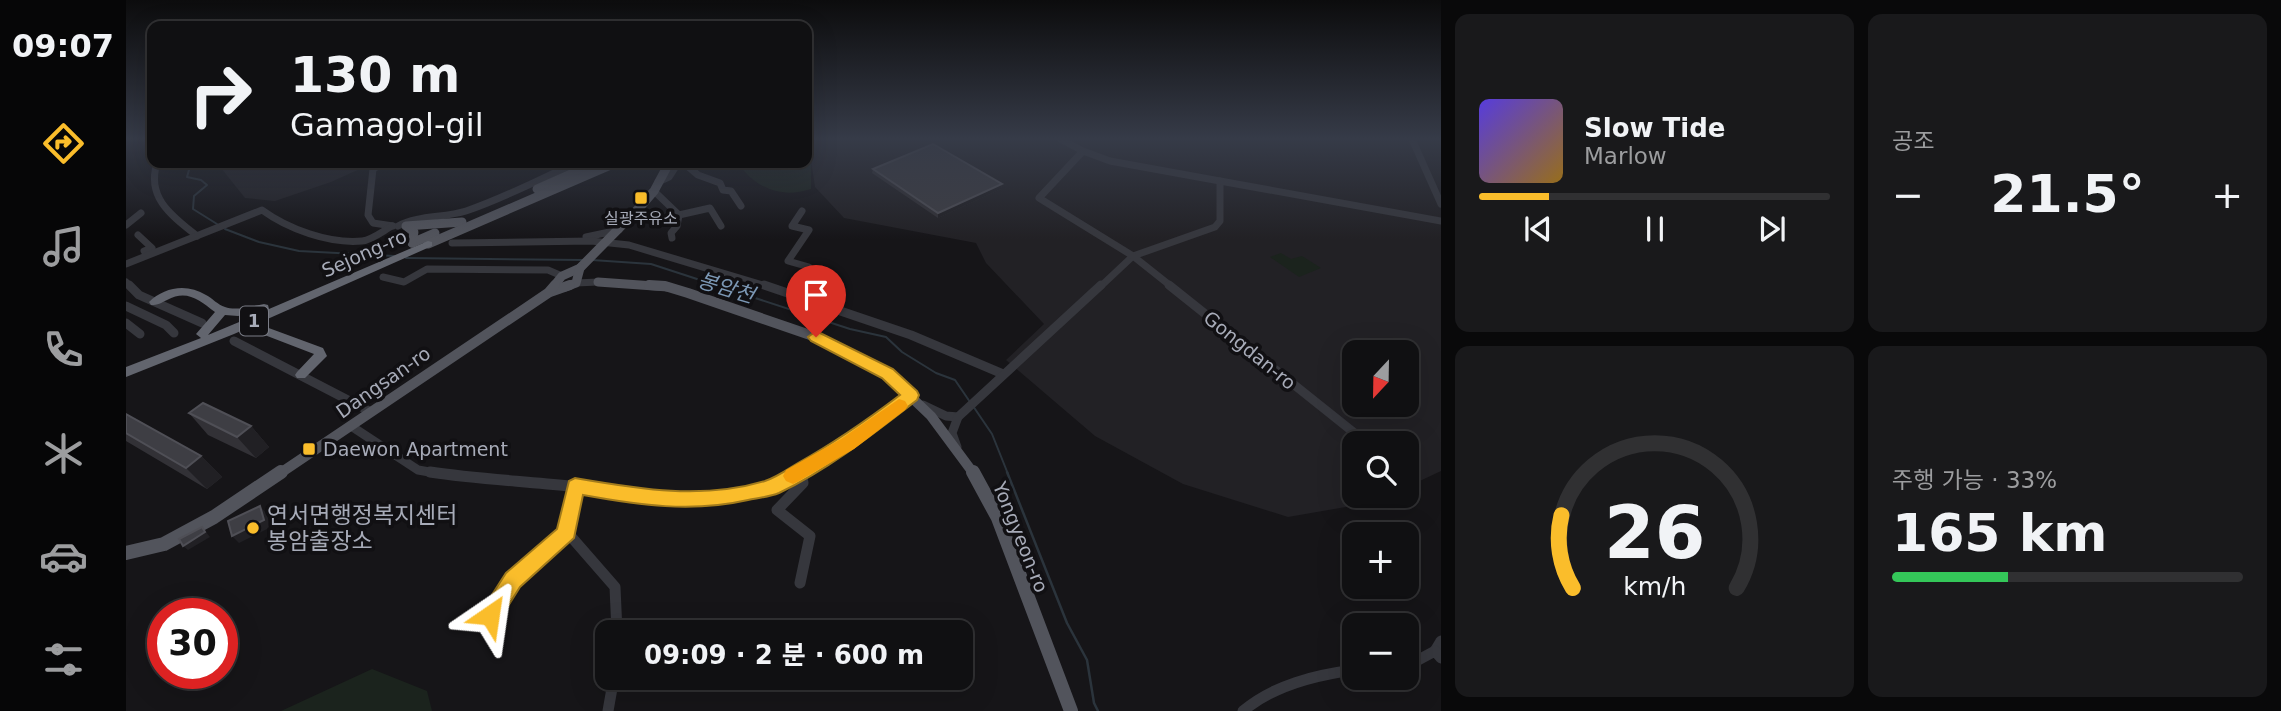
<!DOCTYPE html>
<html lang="ko">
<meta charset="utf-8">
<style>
body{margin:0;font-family:"DejaVu Sans","Noto Sans KR",sans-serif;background:#19191b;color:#f1f3f6;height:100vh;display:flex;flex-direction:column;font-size:26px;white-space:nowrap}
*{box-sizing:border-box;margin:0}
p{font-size:23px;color:#9c9d9f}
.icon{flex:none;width:38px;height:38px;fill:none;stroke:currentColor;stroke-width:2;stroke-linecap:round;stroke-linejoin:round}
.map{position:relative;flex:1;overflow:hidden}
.details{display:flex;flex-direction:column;gap:14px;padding:14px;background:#09090a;width:840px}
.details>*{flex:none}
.top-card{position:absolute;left:21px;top:21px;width:665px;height:147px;border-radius:14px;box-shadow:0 7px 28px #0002,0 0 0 2px #303032;background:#101012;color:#f1f3f6;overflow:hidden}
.needle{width:46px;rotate:202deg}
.tools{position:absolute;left:1216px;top:340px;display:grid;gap:14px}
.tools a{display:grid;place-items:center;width:77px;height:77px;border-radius:14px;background:#101012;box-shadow:0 7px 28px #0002,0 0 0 2px #303032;font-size:35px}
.speed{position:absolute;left:21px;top:598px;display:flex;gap:14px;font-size:35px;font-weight:700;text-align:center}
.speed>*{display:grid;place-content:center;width:91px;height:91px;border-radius:50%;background:#101012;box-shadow:0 7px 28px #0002,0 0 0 2px #303032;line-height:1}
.speed .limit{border:10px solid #d22;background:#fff;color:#111}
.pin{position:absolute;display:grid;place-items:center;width:60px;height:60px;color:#fff;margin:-72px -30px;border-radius:50% 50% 50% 0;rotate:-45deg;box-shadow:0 0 7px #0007}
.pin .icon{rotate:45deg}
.me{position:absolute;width:77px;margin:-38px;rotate:32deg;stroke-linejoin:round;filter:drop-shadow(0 0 5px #0008)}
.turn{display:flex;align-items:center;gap:24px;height:147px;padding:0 28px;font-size:32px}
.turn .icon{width:91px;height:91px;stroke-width:2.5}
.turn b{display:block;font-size:49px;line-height:60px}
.big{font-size:52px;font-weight:700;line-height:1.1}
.details .widget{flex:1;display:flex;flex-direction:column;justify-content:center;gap:10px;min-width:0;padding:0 24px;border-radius:14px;background:#19191b}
.details .dial{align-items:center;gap:0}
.dial svg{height:182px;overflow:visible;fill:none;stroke:#303032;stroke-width:7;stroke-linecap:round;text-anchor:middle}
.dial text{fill:#f1f3f6;stroke:none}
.song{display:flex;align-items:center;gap:21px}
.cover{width:84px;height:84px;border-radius:10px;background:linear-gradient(135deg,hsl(250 70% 55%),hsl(40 70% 35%))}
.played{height:7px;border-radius:4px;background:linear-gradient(90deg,#fabd2b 20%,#303032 20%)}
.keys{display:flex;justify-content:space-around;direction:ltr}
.heat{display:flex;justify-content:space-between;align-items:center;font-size:38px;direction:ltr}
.charge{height:10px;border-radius:5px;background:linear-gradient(90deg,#34c759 33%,#303032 0)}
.details .tiles{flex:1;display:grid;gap:14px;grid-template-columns:repeat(2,1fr)}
.trip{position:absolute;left:469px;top:620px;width:378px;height:70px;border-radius:14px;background:#101012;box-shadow:0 7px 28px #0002,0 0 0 2px #303032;font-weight:700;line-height:70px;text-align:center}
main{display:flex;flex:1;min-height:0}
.tabs{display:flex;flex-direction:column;width:126px;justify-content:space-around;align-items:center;background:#060607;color:#9c9d9f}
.tabs .icon{width:49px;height:49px}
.tabs .selected{color:#fabd2b}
.tabs b{font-size:32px;color:#f1f3f6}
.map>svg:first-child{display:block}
.built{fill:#222125;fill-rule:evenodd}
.green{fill:#1b231d}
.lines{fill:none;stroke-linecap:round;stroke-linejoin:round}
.stream-far1{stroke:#2b343c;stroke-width:2}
.stream{stroke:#2b343c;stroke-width:2.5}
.minor-far2{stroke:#36373d;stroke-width:7}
.minor-far1{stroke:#36373d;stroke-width:9}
.minor{stroke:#36373d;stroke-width:11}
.major-far2{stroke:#52545c;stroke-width:9}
.major-far1{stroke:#52545c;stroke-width:10}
.major{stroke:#52545c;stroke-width:14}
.highway{fill:#62656e;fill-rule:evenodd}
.wall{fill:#323136}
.shaded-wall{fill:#212024}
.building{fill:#3e3e44;stroke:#4f4f56;stroke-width:2}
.route{fill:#fabd2b;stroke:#a27b1c;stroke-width:2}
.slow{fill:#f59e0b}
.poi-dot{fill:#fabd2b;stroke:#111013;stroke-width:2.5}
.labels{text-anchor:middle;stroke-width:7;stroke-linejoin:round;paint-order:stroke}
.far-poi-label{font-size:16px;fill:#a7abb8;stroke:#111013}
.shield{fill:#111013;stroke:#7a7c86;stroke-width:2}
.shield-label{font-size:18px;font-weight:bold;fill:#a7abb8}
.street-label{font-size:19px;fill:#a7abb8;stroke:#111013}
.poi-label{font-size:19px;fill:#a7abb8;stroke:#111013;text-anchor:start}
.water-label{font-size:21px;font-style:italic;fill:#7c98b5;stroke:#111013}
.near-poi-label{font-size:23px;fill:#a7abb8;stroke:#111013;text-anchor:start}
</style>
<main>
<nav class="tabs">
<b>09:07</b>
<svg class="icon selected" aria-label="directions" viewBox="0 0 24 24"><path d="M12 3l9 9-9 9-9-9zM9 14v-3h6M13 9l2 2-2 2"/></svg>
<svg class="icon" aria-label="music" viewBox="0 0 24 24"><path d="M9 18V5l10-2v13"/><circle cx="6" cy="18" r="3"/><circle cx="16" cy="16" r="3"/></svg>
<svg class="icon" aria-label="phone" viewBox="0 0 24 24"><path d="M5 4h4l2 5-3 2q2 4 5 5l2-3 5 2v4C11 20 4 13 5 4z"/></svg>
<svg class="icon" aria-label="climate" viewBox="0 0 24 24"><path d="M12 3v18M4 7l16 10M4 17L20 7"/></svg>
<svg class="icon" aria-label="car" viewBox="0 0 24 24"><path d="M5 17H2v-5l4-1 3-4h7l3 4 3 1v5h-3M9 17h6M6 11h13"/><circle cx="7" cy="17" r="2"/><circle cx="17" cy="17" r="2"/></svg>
<svg class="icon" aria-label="filters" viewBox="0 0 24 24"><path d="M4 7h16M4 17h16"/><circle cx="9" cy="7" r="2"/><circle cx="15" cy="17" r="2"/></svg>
</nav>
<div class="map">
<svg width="1315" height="711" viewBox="0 0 1315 711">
<rect width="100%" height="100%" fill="#161518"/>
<g class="built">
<path d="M681,139H1315V471L1281,487V443H1228V495H1260L1237,504L1162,517L1057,484L969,436L880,360L918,324L860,263L850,243L718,218L689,187L685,160L681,155ZM1228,352H1281V404H1228Z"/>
<polygon points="91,163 247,163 205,182 149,201 119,198"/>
</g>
<g class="green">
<path d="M681,157L685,160V189C655,199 629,188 612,163H681Z"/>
<polygon points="1155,253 1165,259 1176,256 1195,268 1173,277 1144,257"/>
<polygon points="246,669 301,691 306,711 155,711"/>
</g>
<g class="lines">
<g class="stream-far1">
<polyline points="65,163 61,177 75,180 81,185 68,196 67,209 91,224"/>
<polyline points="99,229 133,242 173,251 268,256"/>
<polyline points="280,258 457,260"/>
<polyline points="466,260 525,264 724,329 760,337 776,352 810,373 829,380 844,402"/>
<polyline points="847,406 866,434 882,474"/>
</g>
<polyline class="stream" points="881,472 941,623 961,660 968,703 972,711"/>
<g class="minor-far2">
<polyline points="934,139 957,151"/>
<polyline points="1286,139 1315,204"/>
<path d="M31,163C20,198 46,216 71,236"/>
<polyline points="258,163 247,169 242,215 247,223 267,226"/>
<polyline points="532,182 543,177 552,163 559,164 572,175 594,183 597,190 605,191 615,206"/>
<polyline points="528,191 553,215 584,208 595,226"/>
<polyline points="0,225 15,213"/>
<path d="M272,226C292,215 318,218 340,211C378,198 413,180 449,163"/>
<polyline points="12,235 26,248 18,251"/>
<polyline points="460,237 493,230"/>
<polyline points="546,238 545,233 551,226 553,215"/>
<polyline points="326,243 465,241 503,245 643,287"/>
<path d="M0,264L136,210C162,229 203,244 236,241C246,240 257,231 266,226"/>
<polyline points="257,277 278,282 301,269 422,270 436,276"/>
<polyline points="0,282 5,287"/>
<polyline points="450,283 472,282"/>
<polyline points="672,287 683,267 662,261 683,230 666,226 676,211"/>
<polyline points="974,287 1007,256 1089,227 1094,221 1094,181 1315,221"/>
<polyline points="1046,287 1007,256 913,198 957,151 984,161 1094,181"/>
</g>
<g class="minor-far1">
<polyline points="3,285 13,295 76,323"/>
<polyline points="638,285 785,335 877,374"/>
<polyline points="1043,285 1241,443"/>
<polyline points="667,296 673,285"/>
<polyline points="0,306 40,325 48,333"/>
<polyline points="0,323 14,334"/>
<polyline points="108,341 245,412"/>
<polyline points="797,405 820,416 832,417"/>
<polyline points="225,426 292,470 315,474"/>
<polyline points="831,447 826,433 832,417 975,285"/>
<polyline points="675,471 675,474"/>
<polyline points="670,474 722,444 785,395"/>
</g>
<g class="minor">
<path d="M304,472C350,479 397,481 443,486C468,488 492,495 517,498C571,504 625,499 673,472"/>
<polyline points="449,486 440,522 441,532 489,587 491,632"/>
<polyline points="674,583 684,536 651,510 677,483 675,472"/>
<polyline points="364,615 387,580 441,532"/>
<polyline points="1309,651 1315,641"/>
<polyline points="1281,666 1309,651 1315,658"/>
<polyline points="482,711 488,677"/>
<path d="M1117,711C1148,685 1189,675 1228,670"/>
</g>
<g class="major-far2">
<polyline points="411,189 469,163"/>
<polyline points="286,243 309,233"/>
<polyline points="286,243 288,232 280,226 336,222"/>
<polyline points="302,244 489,163"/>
<polyline points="472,282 542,287"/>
<polyline points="427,287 436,276 454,268 515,206 528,191 543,163"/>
<polyline points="439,287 450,283 454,268"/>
</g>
<g class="major-far1">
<polyline points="523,285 539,286 562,293 690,337 761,374 805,416 848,474"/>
<polyline points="424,292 444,285"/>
<polyline points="153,474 422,293 429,285"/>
</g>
<g class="major">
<polyline points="847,472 872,518 945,711"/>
<polyline points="0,553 38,544 88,517 155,472"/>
</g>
<g class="highway">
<path d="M302,241L306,242V246L108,334L0,377V367L75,338L70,334L89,312C73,300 61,289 41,300C35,303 32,305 25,305L23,302C38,287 61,283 80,295C86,298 92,305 99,307C110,311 127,306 138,304L142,305L143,309ZM137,312L82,335L99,315L112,316Z"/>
<polygon points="140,327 197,348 201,356 179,378 171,378 169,375 171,372 188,354 136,334 134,331"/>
</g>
</g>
<g class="wall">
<polygon points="747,169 876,184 875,189 812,218 746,173"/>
<polygon points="63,413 125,426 143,447 130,458 82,435"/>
<polygon points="0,414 75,456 96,477 81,489 0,441"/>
</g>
<g class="shaded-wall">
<polygon points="876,184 875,189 812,218 812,213"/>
<polygon points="125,426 143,447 130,458 111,437"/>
<polygon points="75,456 96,477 81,489 60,468"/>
<polygon points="134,506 140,513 145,527 113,543 106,536"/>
<polygon points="76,527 84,537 62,550 57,546"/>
</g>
<g class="building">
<polygon points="807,144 876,184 812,213 747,169"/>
<polygon points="77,403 125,426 111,437 63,413"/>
<polygon points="0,414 75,456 60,468 0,433"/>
<polygon points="134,506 138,520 106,536 102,521"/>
<polygon points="76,527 79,532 57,546 53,539"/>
</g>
<linearGradient id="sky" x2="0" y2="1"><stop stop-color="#0c0c0d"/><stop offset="0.58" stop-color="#363b48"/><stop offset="1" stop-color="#363b48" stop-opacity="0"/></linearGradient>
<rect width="1315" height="239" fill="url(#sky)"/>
<path class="route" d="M690,331L767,369L791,391L793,395L791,400C747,434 703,469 653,493C643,497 632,498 622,500C565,513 513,505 457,495L448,538L394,587L372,622L364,625L357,622L353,615L380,573L431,529L443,481L449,478C513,489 576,500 639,481C651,477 662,469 672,463C708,443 741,420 774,395L756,378L685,341L682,337Z"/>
<polygon class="slow" points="773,399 779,401 782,406 779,410 728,449 673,481 667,484 660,481 657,476 660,470 715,439"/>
<g class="poi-dot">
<rect x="508" y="191" width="14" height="14" rx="3.5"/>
<rect x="176" y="442" width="14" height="14" rx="3.5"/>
<circle cx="127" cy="528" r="7"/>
</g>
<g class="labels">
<g class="far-poi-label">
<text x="515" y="224">실광주유소</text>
</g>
<rect class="shield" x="114" y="306.5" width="28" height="29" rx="5"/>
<g class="shield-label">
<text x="128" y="327">1</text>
</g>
<g class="street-label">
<text transform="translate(238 253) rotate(-24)" y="7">Sejong-ro</text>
<text transform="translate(1124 350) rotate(39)" y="7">Gongdan-ro</text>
<text transform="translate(257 382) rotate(-35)" y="7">Dangsan-ro</text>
<text transform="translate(895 537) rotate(68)" y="7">Yongyeon-ro</text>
</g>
<g class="poi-label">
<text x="197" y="456">Daewon Apartment</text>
</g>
<g class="water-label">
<text transform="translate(600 288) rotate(17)" y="7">봉암천</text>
</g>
<g class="near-poi-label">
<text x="141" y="523">연서면행정복지센터<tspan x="141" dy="26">봉암출장소</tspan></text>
</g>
</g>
</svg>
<div class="tools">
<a><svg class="needle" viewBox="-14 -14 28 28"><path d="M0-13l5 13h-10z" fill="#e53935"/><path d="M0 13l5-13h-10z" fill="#9c9d9f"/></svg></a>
<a><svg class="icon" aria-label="search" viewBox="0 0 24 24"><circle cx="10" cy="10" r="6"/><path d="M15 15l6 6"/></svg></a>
<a>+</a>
<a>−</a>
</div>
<div class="speed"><div class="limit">30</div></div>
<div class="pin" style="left:690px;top:337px;background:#d93025"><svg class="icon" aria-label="arrive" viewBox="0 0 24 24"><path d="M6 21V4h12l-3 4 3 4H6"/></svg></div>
<svg class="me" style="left:364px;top:615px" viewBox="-20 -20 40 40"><path d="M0-17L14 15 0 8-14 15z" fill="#fabd2b" stroke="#fff" stroke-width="4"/></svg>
<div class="trip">09:09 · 2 분 · 600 m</div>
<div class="top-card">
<div class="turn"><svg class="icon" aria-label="right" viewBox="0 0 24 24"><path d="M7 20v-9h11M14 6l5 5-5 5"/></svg><div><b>130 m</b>Gamagol-gil</div></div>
</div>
</div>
<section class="details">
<div class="tiles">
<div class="widget">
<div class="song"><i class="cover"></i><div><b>Slow Tide</b><p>Marlow</p></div></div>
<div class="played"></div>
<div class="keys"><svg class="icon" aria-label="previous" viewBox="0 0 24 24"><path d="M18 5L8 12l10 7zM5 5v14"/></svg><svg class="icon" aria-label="pause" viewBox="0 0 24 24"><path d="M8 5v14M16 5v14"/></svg><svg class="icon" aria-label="next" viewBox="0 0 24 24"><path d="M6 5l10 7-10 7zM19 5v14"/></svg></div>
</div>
<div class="widget"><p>공조</p>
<div class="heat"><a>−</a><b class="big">21.5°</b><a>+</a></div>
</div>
<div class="widget dial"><svg viewBox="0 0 100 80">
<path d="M14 69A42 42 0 1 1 86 69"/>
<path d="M14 69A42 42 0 0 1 9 37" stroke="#fabd2b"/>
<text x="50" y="56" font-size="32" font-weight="700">26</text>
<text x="50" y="72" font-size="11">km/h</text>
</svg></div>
<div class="widget"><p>주행 가능 · 33%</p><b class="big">165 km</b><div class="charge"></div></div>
</div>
</section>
</main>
